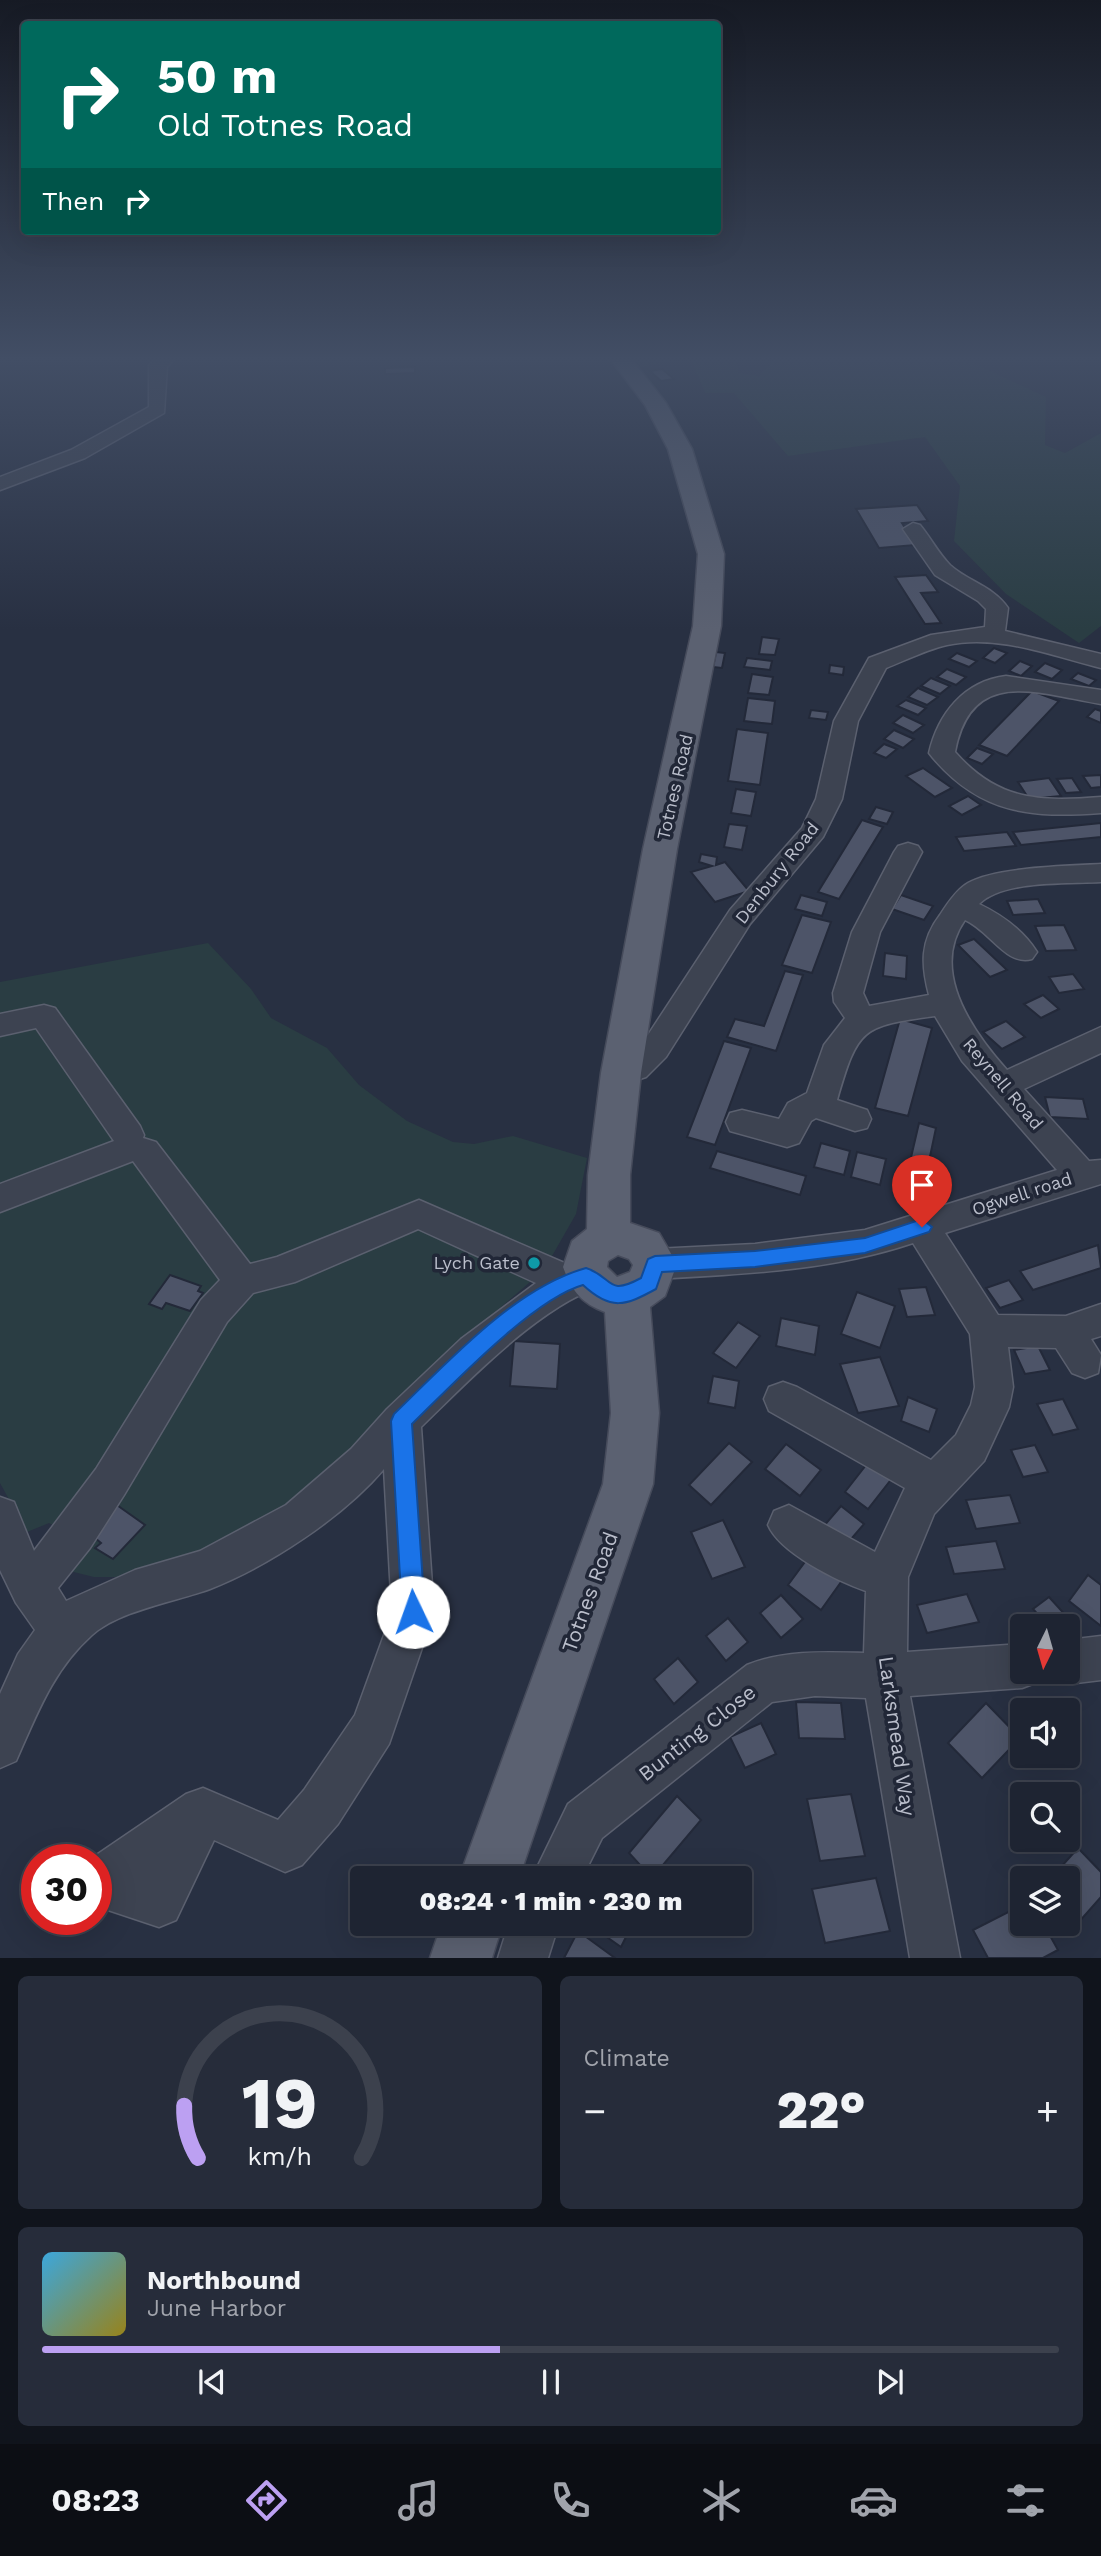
<!DOCTYPE html>
<meta charset="utf-8">
<style>
body{margin:0;font-family:"Work Sans",sans-serif;background:#262c3a;color:#f1f3f6;height:100vh;display:flex;flex-direction:column;font-size:26px;white-space:nowrap}
*{box-sizing:border-box;margin:0}
p{font-size:23px;color:#a1a4ac}
.icon{flex:none;width:38px;height:38px;fill:none;stroke:currentColor;stroke-width:2;stroke-linecap:round;stroke-linejoin:round}
.map{position:relative;height:1958px;overflow:hidden}
.details{display:flex;flex-direction:column;gap:18px;padding:18px;background:#10141c;flex:1}
.details>*{flex:none}
.guide{position:absolute;left:21px;top:21px;width:700px;height:214px;border-radius:7px;box-shadow:0 7px 28px #0002,0 0 0 2px #3c414d;background:#00695c;color:#fff;overflow:hidden}
.needle{width:46px;rotate:185deg}
.fabs{position:absolute;left:1010px;top:1614px;display:grid;gap:14px}
.fabs a{display:grid;place-items:center;width:70px;height:70px;border-radius:7px;background:#1e2432;box-shadow:0 7px 28px #0002,0 0 0 2px #3c414d;font-size:35px}
.speed{position:absolute;left:21px;top:1844px;display:flex;gap:14px;font-size:35px;font-weight:700;text-align:center}
.speed>*{display:grid;place-content:center;width:91px;height:91px;border-radius:50%;background:#1e2432;box-shadow:0 7px 28px #0002,0 0 0 2px #3c414d;line-height:1}
.speed .limit{border:10px solid #d22;background:#fff;color:#111}
.pin{position:absolute;display:grid;place-items:center;width:60px;height:60px;color:#fff;margin:-72px -30px;border-radius:50% 50% 50% 0;rotate:-45deg;box-shadow:0 0 7px #0007}
.pin .icon{rotate:45deg}
.me{position:absolute;width:77px;margin:-38px;rotate:357deg;stroke-linejoin:round;filter:drop-shadow(0 0 5px #0008)}
.turn{display:flex;align-items:center;gap:24px;height:147px;padding:0 21px;font-size:32px}
.turn .icon{width:91px;height:91px;stroke-width:2.5}
.turn b{display:block;font-size:49px;line-height:60px}
.then{display:flex;align-items:center;height:66px;padding:0 21px;background:#0003;gap:14px;font-size:26px}
.big{font-size:52px;font-weight:800;line-height:1.1}
.details .tile{flex:1;display:flex;flex-direction:column;justify-content:center;gap:10px;min-width:0;padding:0 24px;border-radius:10px;background:#262c3a}
.details .dial{align-items:center;gap:0}
.dial svg{height:182px;overflow:visible;fill:none;stroke:#3c414d;stroke-width:7;stroke-linecap:round;text-anchor:middle}
.dial text{fill:#f1f3f6;stroke:none}
.song{display:flex;align-items:center;gap:21px}
.cover{width:84px;height:84px;border-radius:10px;background:linear-gradient(135deg,hsl(200 70% 55%),hsl(50 70% 35%))}
.played{height:7px;border-radius:4px;background:linear-gradient(90deg,#bca0f2 45%,#3c414d 45%)}
.keys{display:flex;justify-content:space-around;direction:ltr}
.heat{display:flex;justify-content:space-between;align-items:center;font-size:38px;direction:ltr}
.details .tiles{flex:1;display:grid;gap:18px;grid-template-columns:1fr 1fr}
.tile:last-child{grid-column:span 2}
.trip{position:absolute;left:350px;top:1866px;width:402px;height:70px;border-radius:7px;background:#1e2432;box-shadow:0 7px 28px #0002,0 0 0 2px #3c414d;font-weight:800;line-height:70px;text-align:center}
.tabs{display:flex;height:112px;justify-content:space-around;align-items:center;background:#0c0e14;color:#a1a4ac}
.tabs .icon{width:49px;height:49px}
.tabs .selected{color:#bca0f2}
.tabs b{font-size:32px;color:#f1f3f6}
.map>svg:first-child{display:block}
.green{fill:#2a3d43}
.building{fill:#4d5468;stroke:#232939;stroke-width:2}
.lines{fill:none;stroke-linecap:round;stroke-linejoin:round}
.minor-casing{stroke:#5b606f;stroke-width:3}
.major-casing{stroke:#464b5b;stroke-width:3}
.minor{fill:#3d4351;fill-rule:evenodd}
.major{fill:#5b6171;fill-rule:evenodd}
.route{fill:#1a73e8;stroke:#114b97;stroke-width:2}
.culture-dot{fill:#0f9aa8;stroke:#212737;stroke-width:2.5}
.labels{text-anchor:middle;stroke-width:7;stroke-linejoin:round;paint-order:stroke}
.street-label{font-size:18px;fill:#babecb;stroke:#212737}
.poi-label{font-size:18px;fill:#babecb;stroke:#212737;text-anchor:end}
.near-street-label{font-size:21px;fill:#babecb;stroke:#212737}
</style>
<div class="map">
<svg width="1101" height="1958" viewBox="0 0 1101 1958">
<rect width="100%" height="100%" fill="#283042"/>
<g class="green">
<polygon points="630,356 739,356 738,373 759,376 777,356 958,356 1046,397 1045,445 1065,453 1101,433 1101,626 1079,643 1006,594 954,541 960,486 925,437 788,456 734,393 705,393 690,357 641,367"/>
<polygon points="208,943 251,989 271,1018 327,1048 359,1085 407,1121 453,1142 474,1144 513,1136 587,1158 576,1214 544,1270 479,1326 295,1502 220,1544 118,1577 94,1577 70,1571 62,1530 49,1523 27,1532 0,1483 0,982"/>
</g>
<g class="building">
<polygon points="415,367 415,373 385,374 385,368"/>
<polygon points="662,369 674,379 661,381 650,371"/>
<polygon points="917,505 928,521 902,523 916,545 879,548 856,509"/>
<polygon points="926,575 938,592 921,593 941,623 925,624 895,577"/>
<polygon points="762,637 779,639 775,655 759,654"/>
<polygon points="994,648 1007,653 995,663 983,658"/>
<polygon points="716,652 725,653 722,668 713,667"/>
<polygon points="957,653 977,661 969,667 949,659"/>
<polygon points="747,658 772,661 770,670 744,667"/>
<polygon points="1020,661 1032,666 1021,676 1009,671"/>
<polygon points="1045,663 1062,670 1052,679 1035,672"/>
<polygon points="830,665 844,667 843,675 829,673"/>
<polygon points="947,669 966,677 956,685 937,677"/>
<polygon points="1078,673 1096,680 1089,686 1071,679"/>
<polygon points="752,674 773,677 769,695 748,693"/>
<polygon points="931,678 950,686 940,694 921,686"/>
<polygon points="918,688 938,697 927,705 908,697"/>
<polygon points="1032,691 1059,701 1007,756 979,745"/>
<polygon points="748,698 775,701 772,724 744,721"/>
<polygon points="906,700 926,708 918,715 897,706"/>
<polygon points="1095,709 1101,711 1101,723 1087,717"/>
<polygon points="811,710 828,712 826,720 809,718"/>
<polygon points="903,715 924,725 913,733 893,723"/>
<polygon points="737,729 768,733 760,785 728,781"/>
<polygon points="894,730 914,739 903,748 884,739"/>
<polygon points="884,744 897,749 886,758 874,753"/>
<polygon points="977,748 993,754 982,764 967,758"/>
<polygon points="923,768 952,788 935,797 906,776"/>
<polygon points="1101,775 1101,787 1091,788 1083,776"/>
<polygon points="1049,778 1061,796 1029,799 1018,782"/>
<polygon points="1072,778 1081,792 1066,793 1057,779"/>
<polygon points="736,789 756,792 751,816 731,813"/>
<polygon points="968,796 981,805 962,815 949,806"/>
<polygon points="876,807 893,812 887,824 869,819"/>
<polygon points="862,820 883,827 839,899 818,892"/>
<polygon points="1101,823 1101,837 1021,845 1013,832"/>
<polygon points="729,824 747,826 742,850 724,847"/>
<polygon points="1007,832 1016,846 964,851 956,837"/>
<polygon points="701,854 717,857 716,865 725,862 749,891 715,902 691,872 712,866 699,862"/>
<polygon points="801,895 827,902 822,916 795,909"/>
<polygon points="901,895 933,906 924,920 892,909"/>
<polygon points="1038,899 1045,913 1013,915 1007,901"/>
<polygon points="802,915 831,922 812,973 782,965"/>
<polygon points="1064,925 1076,950 1046,951 1035,926"/>
<polygon points="974,939 1007,970 990,977 958,945"/>
<polygon points="885,953 907,956 906,979 883,976"/>
<polygon points="785,971 803,975 776,1051 727,1037 735,1019 764,1026"/>
<polygon points="1073,974 1084,989 1059,993 1049,977"/>
<polygon points="1043,995 1059,1009 1041,1018 1024,1004"/>
<polygon points="900,1019 932,1028 908,1116 875,1108"/>
<polygon points="1006,1021 1025,1037 1002,1049 983,1032"/>
<polygon points="724,1041 751,1048 715,1145 687,1137"/>
<polygon points="1045,1097 1083,1099 1088,1119 1050,1117"/>
<polygon points="919,1123 936,1128 927,1171 909,1166"/>
<polygon points="821,1143 850,1151 844,1175 814,1167"/>
<polygon points="717,1151 806,1176 800,1195 710,1168"/>
<polygon points="857,1152 886,1159 880,1185 851,1177"/>
<polygon points="1098,1245 1101,1268 1033,1290 1020,1271"/>
<polygon points="170,1275 201,1286 198,1291 203,1293 190,1311 166,1303 162,1309 149,1304"/>
<polygon points="1009,1280 1023,1300 1000,1308 986,1288"/>
<polygon points="926,1287 935,1315 907,1317 899,1289"/>
<polygon points="857,1292 895,1306 880,1348 841,1334"/>
<polygon points="781,1318 819,1326 815,1355 776,1346"/>
<polygon points="738,1322 760,1336 736,1368 713,1353"/>
<polygon points="514,1341 560,1344 557,1389 510,1386"/>
<polygon points="1038,1346 1050,1370 1025,1374 1014,1350"/>
<polygon points="880,1357 899,1406 858,1413 840,1364"/>
<polygon points="713,1376 739,1381 735,1408 708,1403"/>
<polygon points="908,1397 937,1409 929,1432 901,1421"/>
<polygon points="1063,1399 1078,1429 1053,1435 1037,1404"/>
<polygon points="729,1443 752,1462 711,1505 689,1485"/>
<polygon points="786,1444 821,1470 800,1496 765,1469"/>
<polygon points="1035,1445 1048,1472 1023,1477 1011,1450"/>
<polygon points="870,1460 893,1477 868,1509 845,1492"/>
<polygon points="1010,1495 1020,1523 976,1529 966,1500"/>
<polygon points="114,1503 145,1525 113,1559 95,1548 101,1543 88,1532"/>
<polygon points="841,1506 864,1524 846,1545 823,1527"/>
<polygon points="723,1520 745,1567 712,1579 691,1532"/>
<polygon points="996,1541 1005,1569 954,1574 946,1547"/>
<polygon points="813,1551 846,1575 821,1610 788,1585"/>
<polygon points="1088,1575 1101,1585 1101,1626 1069,1601"/>
<polygon points="967,1594 979,1622 927,1633 917,1605"/>
<polygon points="781,1595 803,1619 781,1638 760,1613"/>
<polygon points="1049,1597 1069,1619 1060,1626 1048,1626 1033,1609"/>
<polygon points="728,1618 748,1642 726,1661 706,1636"/>
<polygon points="678,1658 698,1682 674,1704 654,1679"/>
<polygon points="796,1702 841,1703 845,1739 799,1738"/>
<polygon points="986,1703 1020,1738 982,1778 948,1743"/>
<polygon points="761,1723 776,1754 745,1768 730,1737"/>
<polygon points="851,1794 865,1856 820,1861 807,1799"/>
<polygon points="677,1796 701,1820 652,1878 629,1853"/>
<polygon points="1078,1848 1101,1872 1101,1897 1071,1931 1064,1923 1068,1923 1068,1878 1051,1878"/>
<polygon points="614,1865 632,1878 607,1878"/>
<polygon points="876,1878 890,1931 825,1943 812,1889"/>
<polygon points="1022,1905 1022,1923 1043,1923 1058,1950 1043,1958 988,1958 973,1930"/>
<polygon points="587,1923 633,1923 621,1947"/>
<polygon points="578,1931 615,1958 564,1958"/>
</g>
<g class="lines">
<defs>
<g id="minor">
<polygon points="159,356 178,356 167,367 164,413 85,458 0,490 0,477 71,450 149,407 149,365"/>
<path d="M913,523L920,525C930,537 939,554 950,565C969,582 993,586 1008,608L1005,631L1101,654V668C1052,656 999,634 947,645C926,650 906,660 886,668L858,721L842,799L823,837L750,924L666,1057L646,1077L621,1085L610,1081L605,1073L610,1065L624,1060L644,1041L730,910L802,828L816,799L834,721L869,658L931,635L985,627L986,609L978,601L935,575L903,529Z"/>
<path d="M1006,676L1101,690V704C1039,694 971,665 955,752C998,801 1040,802 1101,797V813C1031,818 981,814 933,758L929,753C938,714 964,681 1006,676Z"/>
<path d="M908,843L918,846L922,852L880,932L863,993L869,1006L929,995C921,965 920,941 940,915C947,904 957,889 968,883C996,867 1068,866 1101,864V882C1067,884 1003,880 979,904C1002,915 1023,930 1037,952L1032,959C1006,966 991,932 965,920C929,971 973,1032 1007,1070L1101,1027V1053L1024,1089L1089,1161L1101,1160V1184L945,1233L998,1315L1066,1316L1101,1304V1336L1091,1339L1101,1355L1098,1373L1085,1378L1072,1373L1056,1348L1008,1347L1013,1387L1009,1407L984,1461L934,1514L908,1577L907,1652L1022,1644V1671H1042L1038,1682L1022,1688L910,1696L960,1958H910L866,1698L815,1696L772,1702L602,1838L582,1878H532L568,1804L747,1665C784,1650 825,1652 864,1653L866,1591C837,1581 780,1553 768,1525L774,1511L789,1505L875,1552L905,1488L769,1411L764,1399L769,1387L783,1382L797,1387L931,1460L956,1435L971,1405L975,1387L970,1334L913,1243C830,1271 743,1274 655,1279L642,1274L637,1264L642,1254L655,1249L755,1244L865,1230L1057,1170L962,1061L935,1016C861,1026 858,1028 837,1100L867,1110L871,1119L867,1128L855,1131L816,1118L811,1121L799,1143L787,1147L730,1131L726,1122L730,1113L742,1110L779,1119L788,1103L807,1093L824,1045L845,1018L834,1002L833,993L852,932L894,852L898,846Z"/>
<path d="M44,1005L55,1008L140,1126L144,1135L143,1138L156,1142L250,1264L277,1257L419,1200L569,1265L586,1261L599,1265L604,1276L599,1287C539,1307 467,1382 421,1427L434,1613L389,1744L338,1824L302,1865L285,1872L214,1840L176,1920L159,1927L96,1906V1860H89L186,1794L203,1788L278,1820L304,1790L355,1715L392,1613L384,1469C343,1517 269,1566 210,1589C177,1601 118,1611 92,1635C53,1670 37,1714 16,1761L0,1768V1694L18,1654L35,1630L16,1603L0,1570V1497L14,1502L34,1551L96,1469L201,1300L220,1280L133,1161L0,1212V1184L114,1141L36,1028L0,1036V1014ZM418,1229L536,1283L461,1339L387,1409L351,1449L286,1505L200,1551L135,1570L66,1601L58,1588L90,1548L124,1495L227,1322L253,1293L295,1282Z"/>
<polygon points="1101,1636 1101,1680 1068,1684 1052,1678 1050,1671 1068,1671 1068,1640"/>
<polygon points="509,1923 559,1923 548,1958 498,1958"/>
</g>
<g id="major">
<path d="M608,356H629L666,403L692,449L724,554L721,626L677,849L641,1073L630,1175V1223L659,1233L677,1264L665,1296L650,1307L659,1413L653,1484L519,1878H459L603,1484L611,1413L605,1312C581,1303 572,1291 563,1267L572,1241L587,1229L588,1175L601,1073L643,849L693,626L698,554L668,449L645,405ZM618,1255L629,1259L633,1265L630,1272L617,1277L607,1267L608,1261Z"/>
<polygon points="442,1923 503,1923 492,1958 430,1958"/>
</g>
</defs>
<use href="#minor" class="minor-casing"/>
<use href="#major" class="major-casing"/>
<use href="#minor" class="minor"/>
<use href="#major" class="major"/>
</g>
<linearGradient id="sky" x2="0" y2="1"><stop stop-color="#161a24"/><stop offset="0.57" stop-color="#424e65"/><stop offset="1" stop-color="#424e65" stop-opacity="0"/></linearGradient>
<rect width="1101" height="630" fill="url(#sky)"/>
<path class="route" d="M922,1219L932,1227L929,1232L865,1253L755,1267L662,1272L656,1289C625,1306 611,1311 583,1285C533,1299 450,1387 412,1424L425,1612L421,1621L413,1624L405,1621L402,1612L391,1421L394,1414C447,1363 514,1288 586,1268C614,1277 606,1297 641,1278L648,1259L655,1256L755,1251L865,1238Z"/>
<circle class="culture-dot" cx="534" cy="1263" r="7"/>
<g class="labels">
<g class="street-label">
<text transform="translate(675 787) rotate(-77)" y="6">Totnes Road</text>
<text transform="translate(777 873) rotate(-52)" y="6">Denbury Road</text>
<text transform="translate(1003 1084) rotate(50)" y="6">Reynell Road</text>
<text transform="translate(1022 1194) rotate(-18)" y="6">Ogwell road</text>
</g>
<g class="poi-label">
<text x="520" y="1269">Lych Gate</text>
</g>
<g class="near-street-label">
<text transform="translate(590 1592) rotate(-70)" y="7">Totnes Road</text>
<text transform="translate(697 1733) rotate(-38)" y="7">Bunting Close</text>
<text transform="translate(897 1736) rotate(82)" y="7">Larksmead Way</text>
</g>
</g>
</svg>
<div class="fabs">
<a><svg class="needle" viewBox="-14 -14 28 28"><path d="M0-13l5 13h-10z" fill="#e53935"/><path d="M0 13l5-13h-10z" fill="#a1a4ac"/></svg></a>
<a><svg class="icon" aria-label="sound" viewBox="0 0 24 24"><path d="M4 9h4l5-4v14l-5-4H4zM17 9q2 3 0 6"/></svg></a>
<a><svg class="icon" aria-label="search" viewBox="0 0 24 24"><circle cx="10" cy="10" r="6"/><path d="M15 15l6 6"/></svg></a>
<a><svg class="icon" aria-label="layers" viewBox="0 0 24 24"><path d="M12 4l9 5-9 5-9-5zM3 14l9 5 9-5"/></svg></a>
</div>
<div class="speed"><div class="limit">30</div></div>
<div class="pin" style="left:922px;top:1227px;background:#d93025"><svg class="icon" aria-label="arrive" viewBox="0 0 24 24"><path d="M6 21V4h12l-3 4 3 4H6"/></svg></div>
<svg class="me" style="left:413px;top:1612px" viewBox="-20 -20 40 40"><circle r="19" fill="#fff"/><path d="M0-13L10 11 0 6-10 11z" fill="#1a73e8"/></svg>
<div class="trip">08:24 · 1 min · 230 m</div>
<div class="guide">
<div class="turn"><svg class="icon" aria-label="right" viewBox="0 0 24 24"><path d="M7 20v-9h11M14 6l5 5-5 5"/></svg><div><b>50 m</b>Old Totnes Road</div></div>
<div class="then">Then<svg class="icon" aria-label="right" viewBox="0 0 24 24"><path d="M7 20v-9h11M14 6l5 5-5 5"/></svg></div>
</div>
</div>
<section class="details">
<div class="tiles">
<div class="tile dial"><svg viewBox="0 0 100 80">
<path d="M14 69A42 42 0 1 1 86 69"/>
<path d="M14 69A42 42 0 0 1 8 46" stroke="#bca0f2"/>
<text x="50" y="56" font-size="32" font-weight="700">19</text>
<text x="50" y="72" font-size="11">km/h</text>
</svg></div>
<div class="tile"><p>Climate</p>
<div class="heat"><a>−</a><b class="big">22°</b><a>+</a></div>
</div>
<div class="tile">
<div class="song"><i class="cover"></i><div><b>Northbound</b><p>June Harbor</p></div></div>
<div class="played"></div>
<div class="keys"><svg class="icon" aria-label="previous" viewBox="0 0 24 24"><path d="M18 5L8 12l10 7zM5 5v14"/></svg><svg class="icon" aria-label="pause" viewBox="0 0 24 24"><path d="M8 5v14M16 5v14"/></svg><svg class="icon" aria-label="next" viewBox="0 0 24 24"><path d="M6 5l10 7-10 7zM19 5v14"/></svg></div>
</div>
</div>
</section>
<nav class="tabs">
<b>08:23</b>
<svg class="icon selected" aria-label="directions" viewBox="0 0 24 24"><path d="M12 3l9 9-9 9-9-9zM9 14v-3h6M13 9l2 2-2 2"/></svg>
<svg class="icon" aria-label="music" viewBox="0 0 24 24"><path d="M9 18V5l10-2v13"/><circle cx="6" cy="18" r="3"/><circle cx="16" cy="16" r="3"/></svg>
<svg class="icon" aria-label="phone" viewBox="0 0 24 24"><path d="M5 4h4l2 5-3 2q2 4 5 5l2-3 5 2v4C11 20 4 13 5 4z"/></svg>
<svg class="icon" aria-label="climate" viewBox="0 0 24 24"><path d="M12 3v18M4 7l16 10M4 17L20 7"/></svg>
<svg class="icon" aria-label="car" viewBox="0 0 24 24"><path d="M5 17H2v-5l4-1 3-4h7l3 4 3 1v5h-3M9 17h6M6 11h13"/><circle cx="7" cy="17" r="2"/><circle cx="17" cy="17" r="2"/></svg>
<svg class="icon" aria-label="filters" viewBox="0 0 24 24"><path d="M4 7h16M4 17h16"/><circle cx="9" cy="7" r="2"/><circle cx="15" cy="17" r="2"/></svg>
</nav>
